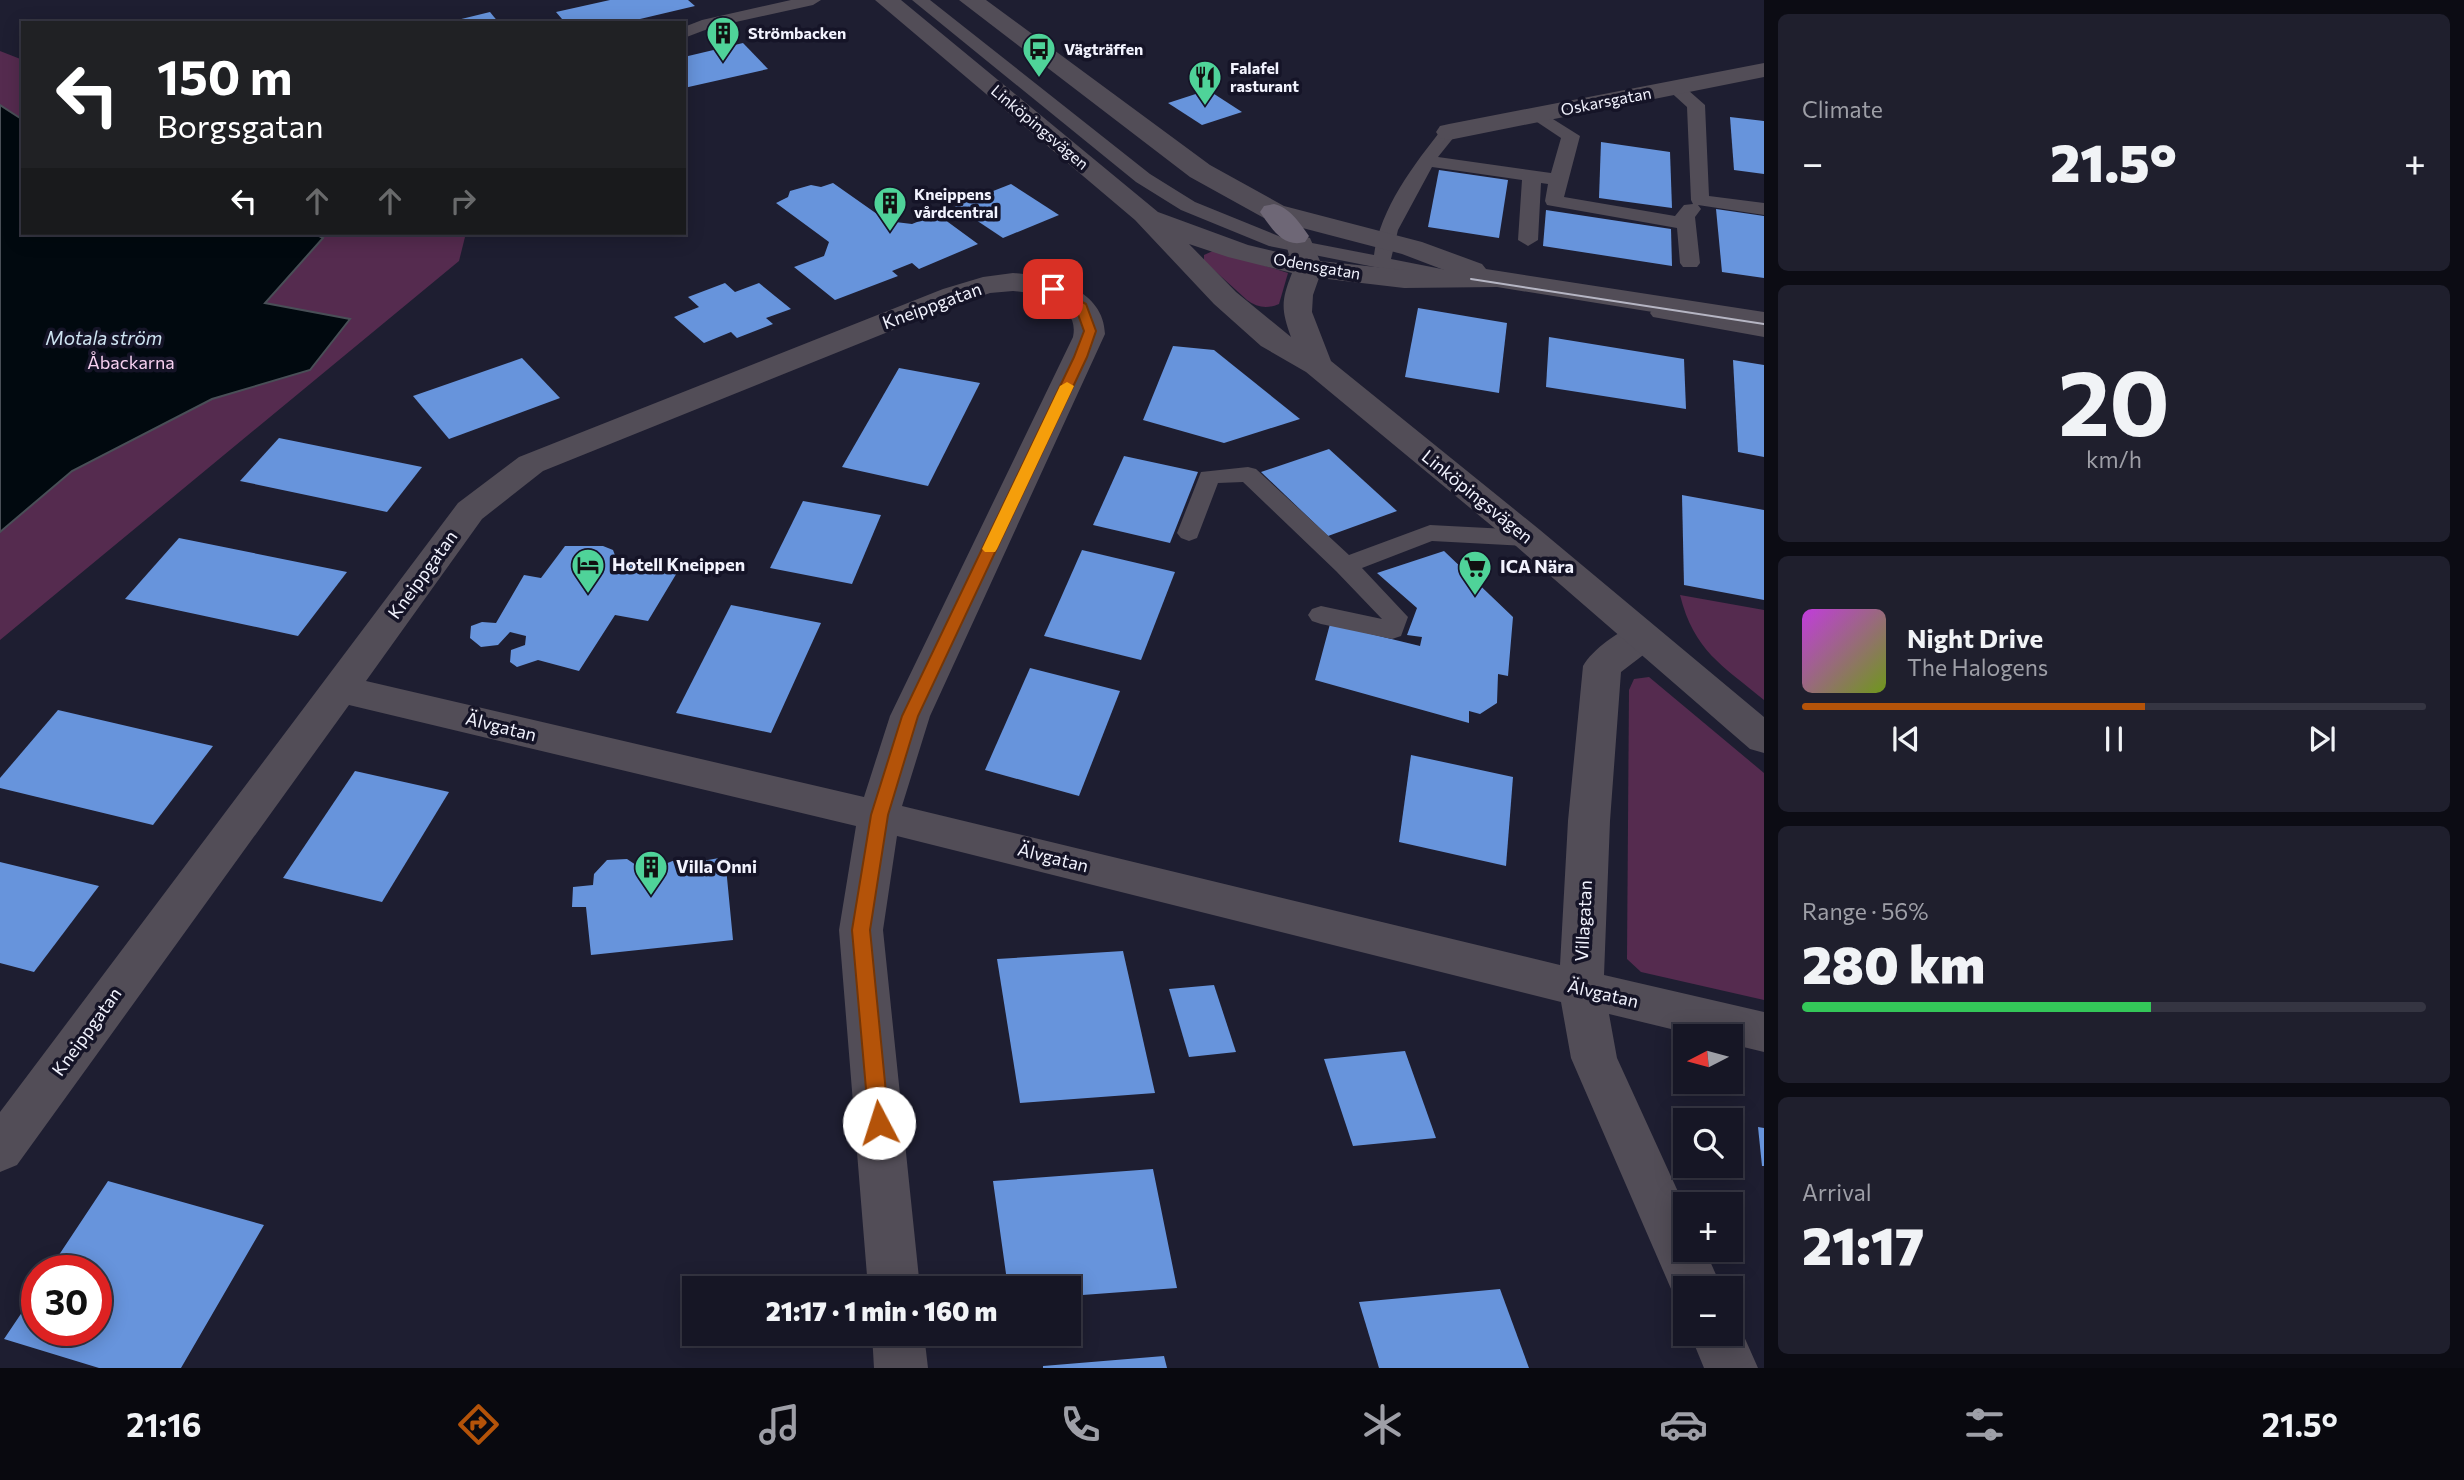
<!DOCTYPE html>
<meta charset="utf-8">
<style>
body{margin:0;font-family:Commissioner,sans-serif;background:#1f1f2d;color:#f1f3f6;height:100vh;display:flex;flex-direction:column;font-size:26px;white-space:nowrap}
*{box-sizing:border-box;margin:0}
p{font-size:23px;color:#9e9fa7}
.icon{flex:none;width:38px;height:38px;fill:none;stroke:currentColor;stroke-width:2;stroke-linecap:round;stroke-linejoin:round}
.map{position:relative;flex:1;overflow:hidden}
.panel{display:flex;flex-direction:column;gap:14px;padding:14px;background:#0c0c14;width:700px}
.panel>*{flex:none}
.top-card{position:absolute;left:21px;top:21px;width:665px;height:214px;border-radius:0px;box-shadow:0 4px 18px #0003,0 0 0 2px #353542;background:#202124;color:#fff;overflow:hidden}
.needle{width:46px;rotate:264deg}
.controls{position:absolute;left:1673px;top:1024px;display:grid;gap:14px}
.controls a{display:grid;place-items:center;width:70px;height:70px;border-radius:0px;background:#161625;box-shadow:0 4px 18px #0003,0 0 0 2px #353542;font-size:35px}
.speed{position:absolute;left:21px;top:1255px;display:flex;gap:14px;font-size:35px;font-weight:700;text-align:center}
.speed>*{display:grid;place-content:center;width:91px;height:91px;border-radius:50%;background:#161625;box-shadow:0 4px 18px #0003,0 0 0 2px #353542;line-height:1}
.speed .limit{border:10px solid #d22;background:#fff;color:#111}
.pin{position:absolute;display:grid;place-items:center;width:60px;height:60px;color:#fff;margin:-30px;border-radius:14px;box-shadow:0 4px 10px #0006}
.me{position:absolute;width:77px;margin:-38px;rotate:355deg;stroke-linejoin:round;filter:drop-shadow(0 0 5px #0008)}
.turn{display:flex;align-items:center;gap:24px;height:147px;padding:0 21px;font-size:32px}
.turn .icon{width:91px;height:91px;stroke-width:2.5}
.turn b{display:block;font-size:49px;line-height:60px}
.lanes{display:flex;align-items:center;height:66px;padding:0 21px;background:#0003;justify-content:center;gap:35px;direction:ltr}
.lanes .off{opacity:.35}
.big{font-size:52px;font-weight:800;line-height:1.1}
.panel .tile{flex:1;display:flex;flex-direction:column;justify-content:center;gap:10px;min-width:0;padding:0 24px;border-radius:10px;background:#1f1f2d}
.panel .dial{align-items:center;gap:0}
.dial b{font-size:91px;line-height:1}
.song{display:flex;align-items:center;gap:21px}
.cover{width:84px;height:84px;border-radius:10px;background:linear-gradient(135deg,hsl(290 70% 55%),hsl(80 70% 35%))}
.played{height:7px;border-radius:4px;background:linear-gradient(90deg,#b45309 55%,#353542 55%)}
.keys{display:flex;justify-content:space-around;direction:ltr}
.heat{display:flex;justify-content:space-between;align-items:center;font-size:38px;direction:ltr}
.charge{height:10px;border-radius:5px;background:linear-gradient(90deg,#34c759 56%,#353542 0)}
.trip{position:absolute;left:682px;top:1276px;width:399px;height:70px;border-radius:0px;background:#161625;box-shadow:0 4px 18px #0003,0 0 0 2px #353542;font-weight:800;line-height:70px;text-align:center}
.tab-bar{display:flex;height:112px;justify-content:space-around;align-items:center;background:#09090f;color:#9e9fa7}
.tab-bar .icon{width:49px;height:49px}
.tab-bar .on{color:#b45309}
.tab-bar b{font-size:32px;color:#f1f3f6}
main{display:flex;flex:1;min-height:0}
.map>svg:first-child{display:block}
.green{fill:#552b4f}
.water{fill:#01090f;stroke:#494f57;stroke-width:2}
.building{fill:#6794dc}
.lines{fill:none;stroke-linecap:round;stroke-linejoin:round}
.service{fill:#524d57;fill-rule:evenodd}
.minor{fill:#524d57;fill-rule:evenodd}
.tertiary{fill:#524d57;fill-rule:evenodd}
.secondary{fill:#6e6776;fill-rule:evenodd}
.tram{stroke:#b6b6c4;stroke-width:2}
.route{fill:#b45309;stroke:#753606;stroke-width:2}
.slow{fill:#f59e0b}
.labels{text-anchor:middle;stroke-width:7;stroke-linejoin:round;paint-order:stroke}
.far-poi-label{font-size:16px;font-weight:bold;fill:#f2f3fe;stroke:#151427;text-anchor:start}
.far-street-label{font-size:16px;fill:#f2f3fe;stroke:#151427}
.street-label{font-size:18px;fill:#f2f3fe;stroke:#151427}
.park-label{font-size:18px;fill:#f7d1f0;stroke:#151427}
.poi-label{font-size:18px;font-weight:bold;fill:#f2f3fe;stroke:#151427;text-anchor:start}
.water-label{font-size:19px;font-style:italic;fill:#cfe5f2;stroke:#151427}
</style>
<main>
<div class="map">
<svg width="1764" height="1368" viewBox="0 0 1764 1368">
<rect width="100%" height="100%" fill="#1e1e31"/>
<g class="green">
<polygon points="0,51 23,60 23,233 466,233 459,261 0,640"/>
<path d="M1215,250L1288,273L1279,304C1268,309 1257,308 1247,300L1204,261V255Z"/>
<path d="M1680,595L1764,610V700C1722,665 1694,651 1680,595Z"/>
<polygon points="1649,677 1764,773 1764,1000 1641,972 1627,959 1629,690 1634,679"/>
</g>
<polygon class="water" points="0,105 23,120 23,233 313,233 323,238 265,303 350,319 310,370 212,399 72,471 0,532"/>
<g class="building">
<polygon points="610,0 688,0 695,6 640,19 643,23 549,23 562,19 556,12"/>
<polygon points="490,12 499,23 449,23 449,22"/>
<polygon points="743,43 768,69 684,88 684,57"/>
<polygon points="1208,90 1242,112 1202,125 1168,103"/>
<polygon points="1730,117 1764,121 1764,174 1734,170"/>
<polygon points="1601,142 1670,152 1672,208 1599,198"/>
<polygon points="1439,170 1508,180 1499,238 1428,227"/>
<polygon points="833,183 887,221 912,224 937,214 978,244 919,269 912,263 892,271 898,276 835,300 794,267 824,256 829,242 776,203 788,197 790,191 811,185 821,187"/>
<polygon points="1011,184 1059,215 1003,238 955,206"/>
<polygon points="1716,209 1764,216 1764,278 1722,272"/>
<polygon points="1546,210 1671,229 1672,266 1543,246"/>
<polygon points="725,283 735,292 759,283 791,309 766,318 773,324 737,338 731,332 704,343 674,317 699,307 688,297"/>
<polygon points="1418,308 1507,323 1499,393 1405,377"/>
<polygon points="1549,337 1684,359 1686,409 1546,387"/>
<polygon points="1173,346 1214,350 1300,419 1224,443 1143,420"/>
<polygon points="522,358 560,398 449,439 413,396"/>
<polygon points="1733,360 1764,365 1764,457 1738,452"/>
<polygon points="899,368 980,383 928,486 842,467"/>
<polygon points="279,438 422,467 387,512 240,481"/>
<polygon points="1329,449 1397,511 1328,536 1261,472"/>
<polygon points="1124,456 1198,472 1170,543 1093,525"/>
<polygon points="1682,495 1764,510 1764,600 1684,585"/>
<polygon points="803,501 881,515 852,584 770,568"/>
<polygon points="179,538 347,572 298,636 125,599"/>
<polygon points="565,546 603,546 613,550 616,558 678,571 648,621 615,615 579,671 538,660 517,667 510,662 511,650 525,645 526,636 510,632 498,645 481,647 470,638 471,626 482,622 496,623 524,575 541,578"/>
<polygon points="1082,550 1175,572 1141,660 1044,636"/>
<polygon points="1444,551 1513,617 1508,676 1498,674 1497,703 1480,714 1469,711 1469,723 1315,680 1330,624 1420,646 1422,637 1407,635 1417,608 1377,573"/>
<polygon points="731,605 821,623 771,733 676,713"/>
<polygon points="1030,668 1120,691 1079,796 985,770"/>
<polygon points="58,710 213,746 153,825 0,788 0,778"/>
<polygon points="1411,755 1513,777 1506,866 1399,842"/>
<polygon points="355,771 449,792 382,902 283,878"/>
<polygon points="725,857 733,940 591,955 586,907 572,907 573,887 593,885 594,874 607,860 627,859 642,869 655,868 680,858 685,864"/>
<polygon points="0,862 99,886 34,972 0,963"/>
<polygon points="1123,951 1155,1093 1020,1103 997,959"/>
<polygon points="1214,985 1236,1052 1189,1057 1169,989"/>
<polygon points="1405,1051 1436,1138 1353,1146 1324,1059"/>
<polygon points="1758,1127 1764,1128 1764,1166 1762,1166"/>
<polygon points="1153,1169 1177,1288 1069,1296 1069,1288 1008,1288 993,1181"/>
<polygon points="108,1181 264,1225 181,1368 99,1368 4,1339 37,1290 37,1330 96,1330 96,1270 49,1270"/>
<polygon points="1500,1289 1529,1368 1379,1368 1359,1302"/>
<polygon points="1164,1356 1167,1368 1043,1368 1043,1366"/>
</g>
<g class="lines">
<g class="service">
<polygon points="791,0 821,0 813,5 713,27 684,38 684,27 702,20"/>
<path d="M912,0H930L1150,174L1195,202L1281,237L1374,255C1380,209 1414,164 1443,128L1449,127L1458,132L1438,157L1551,173L1561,138L1531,118L1528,114L1537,109L1580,136L1564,197L1675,216L1684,205L1693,204L1691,200L1687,107L1665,87L1674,82L1680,83L1705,105L1709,196L1764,203V215L1698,205L1701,209L1695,217L1700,263L1697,267H1683L1680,263L1677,228L1547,205L1545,201L1548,184L1541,183L1538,240L1528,246L1518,240L1522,180L1432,167L1398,230L1391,259L1457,272L1460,276L1457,280L1450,282L1269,246L1181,210L1136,182Z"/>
<polygon points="1660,307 1764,325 1764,337 1653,317 1650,313 1653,309"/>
<polygon points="1248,467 1256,469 1349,555 1430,525 1528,530 1537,532 1540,538 1537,544 1528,546 1432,541 1362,568 1408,617 1401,636 1392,639 1321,624 1312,621 1308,615 1312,609 1321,606 1382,619 1336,571 1243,482 1218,483 1197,538 1189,541 1181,538 1177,533 1201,472"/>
</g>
<g class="minor">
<polygon points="1764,63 1764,77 1449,140 1440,138 1436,132 1440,126 1449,124"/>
<path d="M1013,273C1050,275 1104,289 1105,334L930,716L902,806L1560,965L1568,821L1583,666C1592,650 1620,629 1638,625C1644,624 1649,626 1655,628L1661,637L1655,646L1621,672L1610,821L1604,975L1764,1012V1052L1731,1044V1036H1700L1609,1014L1617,1058L1685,1207V1250H1705L1722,1288H1685V1308L1678,1305L1571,1058L1561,1002L897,836L883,930L920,1288H868L839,930L856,826L349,705L17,1165L0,1172V1112L458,503L519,457L943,289L983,277ZM1013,291C1039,293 1080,304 1073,337L890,716L864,797L366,681L482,519L543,471L945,309L990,293Z"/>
<polygon points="1731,1314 1735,1316 1758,1368 1704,1368 1690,1334 1731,1334"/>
<polygon points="872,1334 924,1334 928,1368 874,1368"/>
</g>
<path class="tertiary" d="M875,0H901L1158,212L1248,245L1289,255L1286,244L1290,238L1300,235L1310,238L1320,261L1404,270H1444L1402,254L1264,218L1190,177L959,0H986L1210,165L1284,206L1422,242L1482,264L1486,269L1764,312V330L1497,287L1404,288L1319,278L1313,295L1312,312L1331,361L1540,530L1764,717V753L1750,749L1516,546L1306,372L1261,346L1214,304L1135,220ZM1189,244L1228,257L1292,273C1281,301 1281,309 1291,337L1236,292Z"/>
<path class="secondary" d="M1274,204C1289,207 1300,223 1309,236L1305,242C1283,248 1272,229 1260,212L1264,206Z"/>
<polyline class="tram" points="1471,279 1764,324"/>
</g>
<polygon class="route" points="1053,286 1086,304 1096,331 1087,357 918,716 888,815 870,930 889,1123 886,1129 879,1132 872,1129 869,1123 852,930 871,815 902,716 1074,357 1084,331 1076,309 1047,289"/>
<polygon class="slow" points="1067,382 1074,386 997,549 995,552 985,552 982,549 1060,386"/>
<defs>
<symbol id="building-pin" viewBox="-11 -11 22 30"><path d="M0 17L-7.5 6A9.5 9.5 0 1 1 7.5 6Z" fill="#4fd399" stroke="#151427"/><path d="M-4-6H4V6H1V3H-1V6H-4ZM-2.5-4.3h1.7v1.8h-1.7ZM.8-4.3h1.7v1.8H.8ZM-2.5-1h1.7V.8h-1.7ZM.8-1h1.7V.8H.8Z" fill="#111"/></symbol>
<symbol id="bus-pin" viewBox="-11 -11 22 30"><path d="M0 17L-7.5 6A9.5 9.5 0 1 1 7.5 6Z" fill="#4fd399" stroke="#151427"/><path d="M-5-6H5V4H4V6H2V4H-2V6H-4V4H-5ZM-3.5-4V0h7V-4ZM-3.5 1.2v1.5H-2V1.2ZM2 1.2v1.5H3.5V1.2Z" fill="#111"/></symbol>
<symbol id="restaurant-pin" viewBox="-11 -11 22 30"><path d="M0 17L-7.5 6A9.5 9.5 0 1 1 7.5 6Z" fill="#4fd399" stroke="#151427"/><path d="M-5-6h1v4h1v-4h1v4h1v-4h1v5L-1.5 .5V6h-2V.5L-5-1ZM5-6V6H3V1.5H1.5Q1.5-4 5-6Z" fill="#111"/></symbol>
<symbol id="hotel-pin" viewBox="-11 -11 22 30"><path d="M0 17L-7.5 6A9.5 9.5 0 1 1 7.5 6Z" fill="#4fd399" stroke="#151427"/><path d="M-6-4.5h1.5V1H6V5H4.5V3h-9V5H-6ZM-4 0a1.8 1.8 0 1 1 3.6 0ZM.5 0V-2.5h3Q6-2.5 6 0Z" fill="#111"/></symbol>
<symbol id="supermarket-pin" viewBox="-11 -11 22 30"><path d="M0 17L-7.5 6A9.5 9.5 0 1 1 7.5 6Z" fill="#4fd399" stroke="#151427"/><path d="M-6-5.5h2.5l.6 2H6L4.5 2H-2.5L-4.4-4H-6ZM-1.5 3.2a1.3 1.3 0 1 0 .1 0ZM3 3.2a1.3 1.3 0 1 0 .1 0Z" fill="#111"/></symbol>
</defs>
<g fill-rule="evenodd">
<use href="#building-pin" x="704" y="14" width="38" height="52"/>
<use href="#bus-pin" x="1020" y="30" width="38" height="52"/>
<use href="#restaurant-pin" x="1186" y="58" width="38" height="52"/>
<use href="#building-pin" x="871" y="184" width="38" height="52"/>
<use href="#hotel-pin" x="569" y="546" width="38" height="52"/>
<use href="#supermarket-pin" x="1456" y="548" width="38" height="52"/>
<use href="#building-pin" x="632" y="848" width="38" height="52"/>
</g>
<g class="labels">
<g class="far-poi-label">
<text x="748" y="39">Strömbacken</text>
<text x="1064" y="55">Vägträffen</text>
<text x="1230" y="74">Falafel<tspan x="1230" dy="18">rasturant</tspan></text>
<text x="914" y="200">Kneippens<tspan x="914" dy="18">vårdcentral</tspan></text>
</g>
<g class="far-street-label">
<text transform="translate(1606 101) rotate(-11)" y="6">Oskarsgatan</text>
<text transform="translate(1040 127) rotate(40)" y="6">Linköpingsvägen</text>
<text transform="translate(1317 266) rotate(10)" y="6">Odensgatan</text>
</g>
<g class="street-label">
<text transform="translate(932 306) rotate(-20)" y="6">Kneippgatan</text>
<text transform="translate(1477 497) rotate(39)" y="6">Linköpingsvägen</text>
<text transform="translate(423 575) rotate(-54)" y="6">Kneippgatan</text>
<text transform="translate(501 727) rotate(14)" y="6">Älvgatan</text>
<text transform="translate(1053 858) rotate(14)" y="6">Älvgatan</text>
<text transform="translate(1584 921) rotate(-87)" y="6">Villagatan</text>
<text transform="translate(1603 994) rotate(13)" y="6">Älvgatan</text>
<text transform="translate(87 1032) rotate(-54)" y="6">Kneippgatan</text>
</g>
<g class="park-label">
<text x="131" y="369">Åbackarna</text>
</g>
<g class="poi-label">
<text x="612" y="571">Hotell Kneippen</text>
<text x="1500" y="573">ICA Nära</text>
<text x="676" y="873">Villa Onni</text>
</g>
<g class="water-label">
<text x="104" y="345">Motala ström</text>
</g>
</g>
</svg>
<div class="controls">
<a><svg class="needle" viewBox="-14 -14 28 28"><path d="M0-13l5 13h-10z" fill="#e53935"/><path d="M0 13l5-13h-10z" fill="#9e9fa7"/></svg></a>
<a><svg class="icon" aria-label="search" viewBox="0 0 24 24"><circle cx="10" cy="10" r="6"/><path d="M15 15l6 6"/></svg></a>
<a>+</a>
<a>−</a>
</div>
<div class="speed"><div class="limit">30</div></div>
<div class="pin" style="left:1053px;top:289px;background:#d93025"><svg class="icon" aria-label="arrive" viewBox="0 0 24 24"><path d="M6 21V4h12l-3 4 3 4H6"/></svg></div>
<svg class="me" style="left:879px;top:1123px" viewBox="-20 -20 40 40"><circle r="19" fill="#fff"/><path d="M0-13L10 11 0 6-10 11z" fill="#b45309"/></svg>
<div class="trip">21:17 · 1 min · 160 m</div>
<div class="top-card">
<div class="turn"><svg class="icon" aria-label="left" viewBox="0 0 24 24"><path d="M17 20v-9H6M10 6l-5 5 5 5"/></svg><div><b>150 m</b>Borgsgatan</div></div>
<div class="lanes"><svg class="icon" aria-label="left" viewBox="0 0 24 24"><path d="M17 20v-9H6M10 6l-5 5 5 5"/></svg><svg class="icon off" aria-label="ahead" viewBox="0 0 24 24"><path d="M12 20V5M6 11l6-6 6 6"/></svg><svg class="icon off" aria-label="ahead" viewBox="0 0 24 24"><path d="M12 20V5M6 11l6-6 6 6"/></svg><svg class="icon off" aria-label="right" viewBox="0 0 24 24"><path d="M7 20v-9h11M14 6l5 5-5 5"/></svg></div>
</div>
</div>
<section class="panel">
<div class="tile"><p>Climate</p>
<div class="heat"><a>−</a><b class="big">21.5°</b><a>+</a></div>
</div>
<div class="tile dial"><b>20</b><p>km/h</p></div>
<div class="tile">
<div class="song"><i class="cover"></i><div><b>Night Drive</b><p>The Halogens</p></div></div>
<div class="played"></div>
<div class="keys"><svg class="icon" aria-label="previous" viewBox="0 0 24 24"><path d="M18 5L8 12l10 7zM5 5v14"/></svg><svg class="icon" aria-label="pause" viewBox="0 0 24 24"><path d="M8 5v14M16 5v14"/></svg><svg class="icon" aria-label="next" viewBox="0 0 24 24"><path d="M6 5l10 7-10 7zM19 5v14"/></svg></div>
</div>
<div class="tile"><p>Range · 56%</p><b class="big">280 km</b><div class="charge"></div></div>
<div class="tile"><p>Arrival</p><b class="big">21:17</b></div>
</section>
</main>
<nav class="tab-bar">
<b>21:16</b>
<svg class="icon on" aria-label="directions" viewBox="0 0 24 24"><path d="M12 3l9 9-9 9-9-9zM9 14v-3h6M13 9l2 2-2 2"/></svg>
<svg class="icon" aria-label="music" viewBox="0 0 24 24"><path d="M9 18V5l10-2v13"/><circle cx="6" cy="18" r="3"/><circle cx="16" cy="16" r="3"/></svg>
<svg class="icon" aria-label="phone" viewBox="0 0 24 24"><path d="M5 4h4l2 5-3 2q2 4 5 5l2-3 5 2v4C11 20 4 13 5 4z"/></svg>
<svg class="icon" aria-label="climate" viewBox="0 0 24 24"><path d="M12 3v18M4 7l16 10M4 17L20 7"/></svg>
<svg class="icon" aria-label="car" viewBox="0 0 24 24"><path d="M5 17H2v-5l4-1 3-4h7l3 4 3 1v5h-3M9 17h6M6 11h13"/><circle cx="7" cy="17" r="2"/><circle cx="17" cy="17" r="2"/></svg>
<svg class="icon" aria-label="filters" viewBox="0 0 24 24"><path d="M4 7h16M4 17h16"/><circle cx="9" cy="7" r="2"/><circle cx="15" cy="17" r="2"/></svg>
<b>21.5°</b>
</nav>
